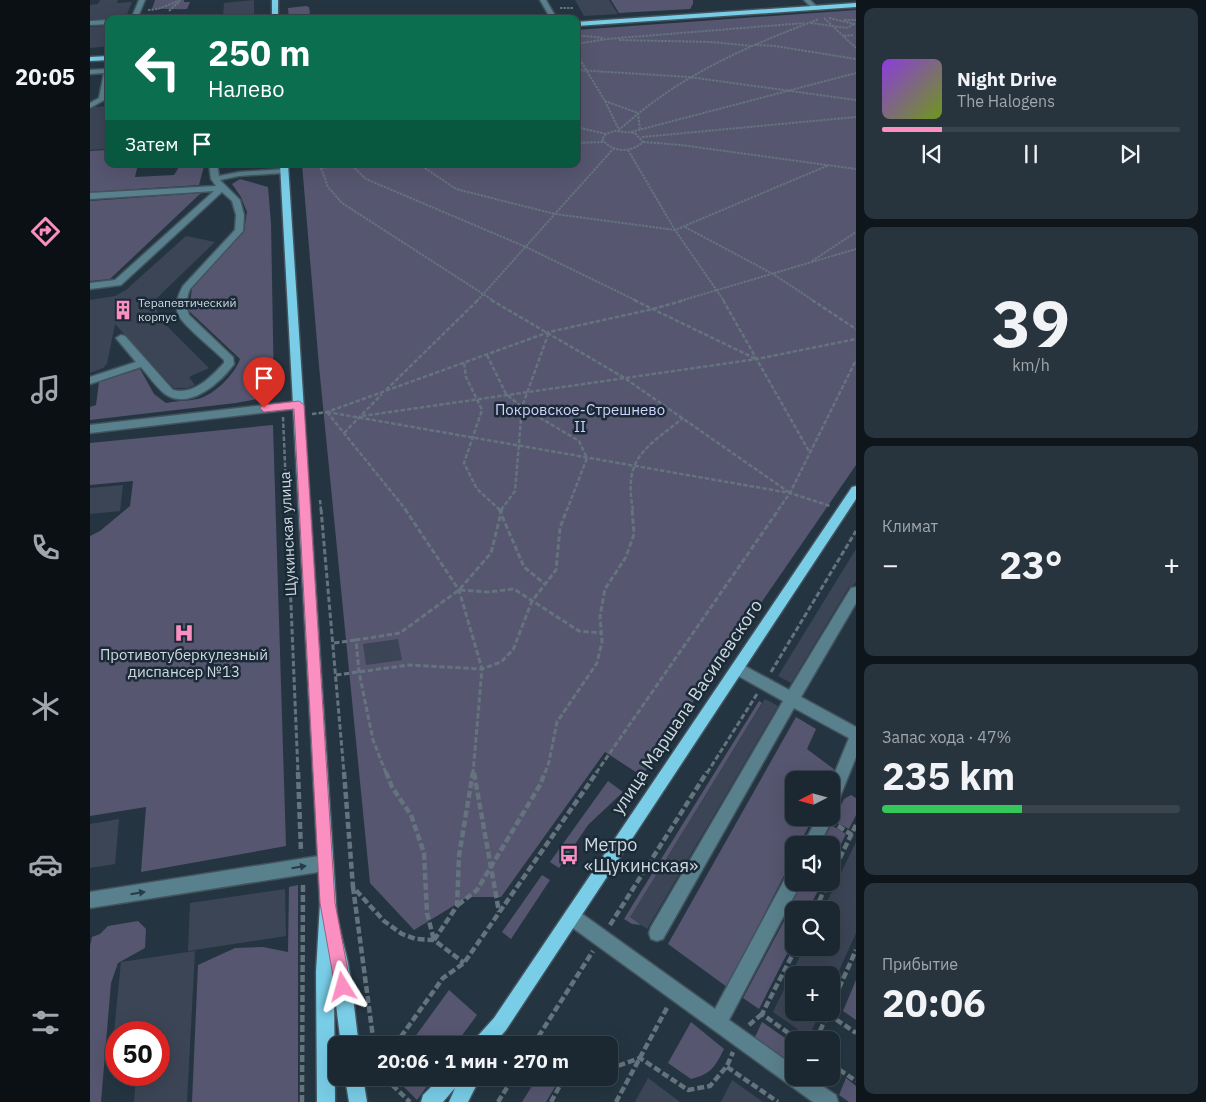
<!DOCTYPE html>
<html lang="ru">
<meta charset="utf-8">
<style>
body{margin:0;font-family:"IBM Plex Sans",sans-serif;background:#28343d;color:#f1f3f6;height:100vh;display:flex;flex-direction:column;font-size:19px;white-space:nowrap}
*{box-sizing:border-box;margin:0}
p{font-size:16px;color:#a0a6ab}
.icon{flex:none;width:28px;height:28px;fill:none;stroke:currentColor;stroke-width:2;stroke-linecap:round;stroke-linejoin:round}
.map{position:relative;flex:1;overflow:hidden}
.drawer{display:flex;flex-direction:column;gap:8px;padding:8px;background:#0f161b;width:350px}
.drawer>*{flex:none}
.banner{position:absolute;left:15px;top:15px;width:475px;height:152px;border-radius:10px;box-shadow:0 5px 20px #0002,0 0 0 1px #39444d;background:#0b6e4f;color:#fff;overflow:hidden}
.needle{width:32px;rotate:264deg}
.fabs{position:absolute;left:695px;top:771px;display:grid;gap:10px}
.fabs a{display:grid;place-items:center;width:55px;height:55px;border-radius:10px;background:#1b2831;box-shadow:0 5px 20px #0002,0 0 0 1px #39444d;font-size:25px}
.speed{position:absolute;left:15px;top:1021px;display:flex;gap:10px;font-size:25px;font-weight:700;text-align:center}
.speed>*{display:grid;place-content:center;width:65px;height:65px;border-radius:50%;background:#1b2831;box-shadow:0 5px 20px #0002,0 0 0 1px #39444d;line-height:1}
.speed .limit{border:8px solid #d22;background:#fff;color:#111}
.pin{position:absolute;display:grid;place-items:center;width:42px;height:42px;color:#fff;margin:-51px -21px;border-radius:50% 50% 50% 0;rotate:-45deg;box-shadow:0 0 5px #0007}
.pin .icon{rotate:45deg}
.me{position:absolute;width:55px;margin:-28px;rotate:352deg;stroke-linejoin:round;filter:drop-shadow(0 0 4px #0008)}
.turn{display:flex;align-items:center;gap:18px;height:105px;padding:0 20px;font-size:22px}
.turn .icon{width:65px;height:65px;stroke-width:2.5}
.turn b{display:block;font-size:35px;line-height:42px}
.then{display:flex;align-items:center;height:48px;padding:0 20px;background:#0003;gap:10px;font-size:19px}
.big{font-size:38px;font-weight:700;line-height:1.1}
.drawer .widget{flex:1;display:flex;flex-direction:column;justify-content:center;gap:8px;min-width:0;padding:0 18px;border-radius:10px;background:#28343d}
.drawer .dial{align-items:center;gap:0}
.dial b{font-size:65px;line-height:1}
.song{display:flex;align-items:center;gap:15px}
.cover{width:60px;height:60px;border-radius:8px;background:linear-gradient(135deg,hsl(270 70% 55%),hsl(80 70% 35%))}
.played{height:5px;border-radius:2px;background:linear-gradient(90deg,#fc8fc1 20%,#39444d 20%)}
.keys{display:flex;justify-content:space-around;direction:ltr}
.heat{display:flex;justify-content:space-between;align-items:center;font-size:28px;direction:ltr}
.charge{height:8px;border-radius:4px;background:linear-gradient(90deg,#34c759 47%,#39444d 0)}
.trip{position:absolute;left:238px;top:1036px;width:290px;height:50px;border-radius:10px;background:#1b2831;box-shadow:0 5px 20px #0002,0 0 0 1px #39444d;font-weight:700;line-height:50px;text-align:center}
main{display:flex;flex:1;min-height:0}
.tabs{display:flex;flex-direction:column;width:90px;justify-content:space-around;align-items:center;background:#0b1014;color:#a0a6ab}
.tabs .icon{width:35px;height:35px}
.tabs .current{color:#fc8fc1}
.tabs b{font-size:22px;color:#f1f3f6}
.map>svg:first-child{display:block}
.green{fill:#575670}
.building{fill:#3c4556}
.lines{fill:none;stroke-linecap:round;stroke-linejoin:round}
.minor-casing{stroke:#43535e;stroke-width:3}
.major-casing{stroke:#43535e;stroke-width:3}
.path-far3{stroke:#64737d;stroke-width:2;stroke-dasharray:2.5 1;stroke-linecap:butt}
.path-far2{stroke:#64737d;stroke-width:2.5;stroke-dasharray:4.5 2;stroke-linecap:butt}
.path-far1{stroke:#64737d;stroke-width:3;stroke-dasharray:5.5 2.5;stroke-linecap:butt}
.path{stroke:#64737d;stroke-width:4.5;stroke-dasharray:7 3;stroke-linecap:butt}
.minor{fill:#59808d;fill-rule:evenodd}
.major{fill:#79cde7;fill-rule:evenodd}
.oneway{fill:#273b48}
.route{fill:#fc8fc1;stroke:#a45d7d}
.labels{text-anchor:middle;stroke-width:5;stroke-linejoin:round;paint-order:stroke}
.far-poi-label{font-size:12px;fill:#cfd9e1;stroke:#1a2a37;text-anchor:start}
.park-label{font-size:15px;fill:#d1d1fd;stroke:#1a2a37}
.street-label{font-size:15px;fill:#cfd9e1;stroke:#1a2a37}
.poi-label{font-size:15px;fill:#cfd9e1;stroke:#1a2a37}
.near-street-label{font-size:18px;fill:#cfd9e1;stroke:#1a2a37}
.near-poi-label{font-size:18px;fill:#cfd9e1;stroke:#1a2a37;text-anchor:start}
</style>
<main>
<nav class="tabs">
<b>20:05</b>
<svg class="icon current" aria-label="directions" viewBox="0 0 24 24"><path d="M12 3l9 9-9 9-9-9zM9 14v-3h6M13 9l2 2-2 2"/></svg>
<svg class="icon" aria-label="music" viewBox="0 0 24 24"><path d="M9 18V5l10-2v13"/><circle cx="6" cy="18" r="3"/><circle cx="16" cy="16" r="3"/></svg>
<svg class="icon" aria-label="phone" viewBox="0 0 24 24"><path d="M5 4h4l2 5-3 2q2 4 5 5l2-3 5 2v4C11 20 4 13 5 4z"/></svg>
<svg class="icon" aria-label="climate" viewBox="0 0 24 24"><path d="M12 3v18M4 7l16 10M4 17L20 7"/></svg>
<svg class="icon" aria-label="car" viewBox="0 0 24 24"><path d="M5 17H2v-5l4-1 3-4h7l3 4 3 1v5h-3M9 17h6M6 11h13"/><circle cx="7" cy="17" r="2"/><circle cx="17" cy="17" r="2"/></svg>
<svg class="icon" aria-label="filters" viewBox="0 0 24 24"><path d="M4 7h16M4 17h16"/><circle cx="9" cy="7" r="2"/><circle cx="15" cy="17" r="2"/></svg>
</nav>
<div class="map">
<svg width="766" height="1102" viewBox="0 0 766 1102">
<rect width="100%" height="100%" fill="#243541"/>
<g class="green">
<path d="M65,0H94V2H100L97,9C85,10 74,8 62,9Z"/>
<polygon points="521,0 603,0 603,4 600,9 529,13"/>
<polygon points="216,6 219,7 220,13 217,15 218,19 199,19 198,8"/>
<polygon points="766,10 766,465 552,776 515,752 411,897 378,897 324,930 280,883 229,366 212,164 486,164 486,30"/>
<polygon points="19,143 19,164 48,164 45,177 84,175 91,164 109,164 114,166 109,185 0,192 0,151 16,150"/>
<path d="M150,179L178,187L181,223L184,391L177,397L146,403L0,420V407L6,405L9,382L50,369L64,394L76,403C86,401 97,401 108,399C124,395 145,374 150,359L99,311L102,288L154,231L157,212L151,197L142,184Z"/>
<polygon points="111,193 20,279 0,281 0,201"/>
<polygon points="183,425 196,846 51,872 56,807 0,816 0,536 10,531 40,506 43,481 0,485 0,443"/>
<polygon points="669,701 672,703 541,917 551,925 542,924 534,919"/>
<polygon points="706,717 726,729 717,749 745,770 741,782 741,780 704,780 704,818 723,818 709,845 704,845 704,856 637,987 578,944"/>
<polygon points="518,781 533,792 498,825 469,868 460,862"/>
<polygon points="761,795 766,798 766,815 759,829 743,821 754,799"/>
<polygon points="741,825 756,834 741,864 741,845 731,845"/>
<polygon points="452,875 460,880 421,939 412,932"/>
<polygon points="712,883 732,883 718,910 704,910 704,917 697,913"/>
<polygon points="208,885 208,1102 102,1102 108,965 145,948 173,947 198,952 199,887"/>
<polygon points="48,921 56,929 55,948 28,963 21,983 11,1102 0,1102 0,946 2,937 10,934 18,926"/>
<polygon points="694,921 704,927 704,940 669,1009 653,998"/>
<polygon points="766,980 766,1020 753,1011"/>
<polygon points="359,990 387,1015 365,1045 319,1045"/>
<path d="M601,1022L634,1049C625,1067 621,1074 601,1079L578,1063Z"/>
<polygon points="672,1022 704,1044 704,1068 664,1039"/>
<polygon points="305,1078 343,1078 327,1100"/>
<polygon points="447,1078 461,1078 468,1082 456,1102 432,1102"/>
<polygon points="756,1078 766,1086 766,1102 759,1102 749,1095"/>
</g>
<g class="building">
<polygon points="10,0 28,0 27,3 42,2 35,19 0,19 0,5 8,4"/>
<polygon points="164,0 164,15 133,16 134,3"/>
<polygon points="485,0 519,0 528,14 494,16"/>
<polygon points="19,26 19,46 0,48 0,27"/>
<polygon points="19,106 19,134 15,149 0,150 0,110 5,107"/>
<polygon points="96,236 125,242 73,292 67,298 65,306 70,319 119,368 99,377 105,385 97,388 84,388 25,324 17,364 13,368 0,373 0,300 25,296 36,290"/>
<polygon points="33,485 30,511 0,514 0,488"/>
<polygon points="766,549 766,582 764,585 759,587 701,683 688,676"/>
<polygon points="308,639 312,660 276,665 273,644"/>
<polygon points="675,699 688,706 557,929 540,917"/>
<polygon points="29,819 25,864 0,868 0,824"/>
<polygon points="766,842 766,933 747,975 704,975 704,1012 730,1012 719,1037 683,1012 714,948 741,948 741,910 733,910"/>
<polygon points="195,889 196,936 98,951 100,903"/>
<polygon points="105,951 97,1102 44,1102 46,1075 69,1075 69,1032 24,1032 31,962"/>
<polygon points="558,1078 590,1102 545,1102"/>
<polygon points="642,1080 673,1102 631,1102"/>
</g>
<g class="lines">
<defs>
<g id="minor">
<polygon points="49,0 55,0 47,19 41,19"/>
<polygon points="450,0 456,0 467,19 461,19"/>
<polygon points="714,0 720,0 728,8 723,9"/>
<polygon points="19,20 19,24 0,25 0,21"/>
<polygon points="19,69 19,84 16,99 0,108 0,103 9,98 14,73 0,74 0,70"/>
<path d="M119,164H127L129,176L149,172L194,169L198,171L194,173L149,176L130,180L150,200L154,215L153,231L100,289C96,298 96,306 99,315L143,357L144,364C131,382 99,411 75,394C66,387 58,375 51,367L0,384V377L46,362L26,338L31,335L35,336L83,390C104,395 120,378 134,363V360C124,350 94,326 89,316C84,306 88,295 93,286L145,230L146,215L142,201L132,192L31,285L0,289V283L25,280L124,191L0,199V193L126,186L121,179Z"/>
<polygon points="209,401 214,405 213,408 0,433 0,425"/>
<polygon points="766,587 766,603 711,697 766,727 766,757 746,807 741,809 741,782 759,738 704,708 573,939 567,941 561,939 559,933 561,927 693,701 643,673 641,669 643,665 648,663 653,665 699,690 761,588"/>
<polygon points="741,814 743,818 729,845 713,845 727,818 741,818"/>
<polygon points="235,855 241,857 243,863 241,869 235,871 0,908 0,892"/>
<polygon points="704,871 704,882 711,882 710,885 639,1020 704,1066 704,1078 720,1078 746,1095 748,1102 723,1102 476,923 474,917 476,911 482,909 488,911 625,1009 698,873"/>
</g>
<g id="major">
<rect x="182" y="0" width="6" height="19"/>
<polygon points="766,3 766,7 486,26 486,22"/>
<polygon points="19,56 19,60 0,61 0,57"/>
<path d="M190,164H198L246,903C246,919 254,944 258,963C263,990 265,1018 269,1045H251L244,989L245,1102H227L226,972L230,903Z"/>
<polygon points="766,486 766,499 416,1030 403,1045 382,1045 385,1039 404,1018 762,487"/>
<polygon points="255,1078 273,1078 277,1102 259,1102"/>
<polygon points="350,1078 390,1078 378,1102 359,1102 365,1088 353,1102 331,1102 333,1095"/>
</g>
</defs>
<use href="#minor" class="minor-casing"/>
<use href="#major" class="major-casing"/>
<g class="path-far3">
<polyline points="470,8 483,8"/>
<polyline points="58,10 68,9 91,0"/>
<polyline points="79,11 90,1"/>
<polyline points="734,18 766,48"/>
<polyline points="739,18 765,24"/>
<polyline points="754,20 766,20"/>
<polyline points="721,23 757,28 764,24"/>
<polyline points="486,35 513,38"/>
<polyline points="754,36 763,35"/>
<polyline points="529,40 622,42 662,46"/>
<polyline points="486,44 517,39 714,23"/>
<polyline points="666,45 685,46 766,59"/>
<path d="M486,53L515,101L529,130C590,75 653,48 729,19"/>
<polyline points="486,70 599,77 766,100"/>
<polyline points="515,101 548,113 550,129"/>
<polyline points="486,127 516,134"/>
<path d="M524,131L545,133L553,142C541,153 522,153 512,139L516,134Z"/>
<polyline points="541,132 766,73"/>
<polyline points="552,137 766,117"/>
<polyline points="553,142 591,145 766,169"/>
<polyline points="486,143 513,142"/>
<polyline points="538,150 585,230 634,301"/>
<polyline points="230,164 231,168 262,164"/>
<polyline points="329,164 366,189 465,214 585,230 739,165"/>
<polyline points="262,166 276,179 436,247 547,301"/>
<polyline points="231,168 238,187 252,203 404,301"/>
<polyline points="595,227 683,274 724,301"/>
<polyline points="722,261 766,232"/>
<polyline points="387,301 524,148"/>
<polyline points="590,301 766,249"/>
</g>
<g class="path-far2">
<polyline points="401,300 533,377 700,493"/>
<polyline points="544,300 666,359"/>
<polyline points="633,300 720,453"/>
<polyline points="722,300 766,329"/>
<polyline points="397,355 416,394 432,407 489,441 497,458 477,510"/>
<polyline points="374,363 376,377 392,410 374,463 387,489 410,510"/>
<polyline points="296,390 388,300"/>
<polyline points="237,412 316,510"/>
<polyline points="237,412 700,493 740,506"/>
<polyline points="222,414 237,412 459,332 563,309 595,300"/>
<polyline points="272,416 667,359 766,339"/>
<polyline points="193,417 197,510"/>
<polyline points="254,433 292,394"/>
<polyline points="230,500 231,510"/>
<polyline points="411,510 425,491 432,407 459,332"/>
<path d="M543,510C533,457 556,448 593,418"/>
<polyline points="688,510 700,493 766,360"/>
</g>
<g class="path-far1">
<polyline points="197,509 208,773"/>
<polyline points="231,509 254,773"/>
<polyline points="315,509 369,590 392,669 383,773"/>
<polyline points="409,509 434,567 455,584"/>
<polyline points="370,590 398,592 424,589 489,631 511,633"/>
<polyline points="244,643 266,640"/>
<polyline points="681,672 766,531"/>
<polyline points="246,675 319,665 392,669 411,662 423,650 442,601 466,570 470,528 477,509"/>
<polyline points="296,773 283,740 269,672 266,640 310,633 369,590 401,553 412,509"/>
<polyline points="455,773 459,762 467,722 507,663 512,642 510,616 515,589 536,557 544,534 542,509"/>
<polyline points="506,773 689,509"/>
<polyline points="617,773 667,694"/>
</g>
<g class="path">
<polyline points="208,772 211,852"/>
<polyline points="254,772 263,887 294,921 312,934 326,939 344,940 374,963"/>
<polyline points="296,772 302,787 321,815 334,853 337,913 344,940"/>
<polyline points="384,773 409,912"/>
<polyline points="748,826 762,835"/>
<polyline points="741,876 766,825"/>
<polyline points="263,887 284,1045"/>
<polyline points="368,905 387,890 450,785 455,772"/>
<polyline points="725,910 738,882"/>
<polyline points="520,925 617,772"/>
<polyline points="344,940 367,906 369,856 383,772"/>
<polyline points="706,948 672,1014 708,1040"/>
<polyline points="741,1006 766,950"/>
<polyline points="738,1014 766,1033"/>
<polyline points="659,1025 672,1014"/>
<polyline points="449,1036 462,1045"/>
<polyline points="726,1040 738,1013"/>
<polyline points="305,1045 353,978 374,963 507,772"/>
<polyline points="443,1045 503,951"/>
<polyline points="741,1064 766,1081"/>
<polyline points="637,1067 688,1102"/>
<polyline points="519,1069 550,1058 598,1090 620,1086 637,1066 643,1052"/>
<polyline points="295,1078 320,1102"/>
<polyline points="212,1102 213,882"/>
<polyline points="408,1102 423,1078"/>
<polyline points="461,1102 474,1078"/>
<polyline points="526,1102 578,1006"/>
</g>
<use href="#minor" class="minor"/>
<use href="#major" class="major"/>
</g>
<defs><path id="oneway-solid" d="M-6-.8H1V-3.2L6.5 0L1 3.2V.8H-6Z" transform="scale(1.25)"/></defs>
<g class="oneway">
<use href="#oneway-solid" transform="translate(209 867) rotate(-9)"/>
<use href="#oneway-solid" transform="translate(48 893) rotate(-9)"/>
</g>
<polygon class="route" points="209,401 214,405 245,903 261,987 258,993 253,995 247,993 245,987 230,903 204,409 174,412 170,408 174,405"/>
<defs>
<symbol id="building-bare" viewBox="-9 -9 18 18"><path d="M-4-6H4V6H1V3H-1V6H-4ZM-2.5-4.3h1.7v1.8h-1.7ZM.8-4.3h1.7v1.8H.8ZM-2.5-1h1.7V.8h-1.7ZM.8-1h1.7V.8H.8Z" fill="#fc8fc1" stroke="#1a2a37" stroke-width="2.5" paint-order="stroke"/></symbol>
<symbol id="hospital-bare" viewBox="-9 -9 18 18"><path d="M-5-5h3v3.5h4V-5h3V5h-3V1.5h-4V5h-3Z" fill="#fc8fc1" stroke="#1a2a37" stroke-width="2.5" paint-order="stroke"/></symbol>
<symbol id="bus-bare" viewBox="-9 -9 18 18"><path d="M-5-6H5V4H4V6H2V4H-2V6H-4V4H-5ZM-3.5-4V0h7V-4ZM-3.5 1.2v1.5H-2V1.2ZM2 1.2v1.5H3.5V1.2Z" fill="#fc8fc1" stroke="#1a2a37" stroke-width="2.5" paint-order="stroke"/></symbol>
</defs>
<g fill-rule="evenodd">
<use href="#building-bare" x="19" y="296" width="28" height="28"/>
<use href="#hospital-bare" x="80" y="619" width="28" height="28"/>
<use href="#bus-bare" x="465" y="841" width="28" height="28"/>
</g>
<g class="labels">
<g class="far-poi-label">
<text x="48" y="307">Терапевтический<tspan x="48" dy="14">корпус</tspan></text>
</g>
<g class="park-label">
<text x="490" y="415">Покровское-Стрешнево<tspan x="490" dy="17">II</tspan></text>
</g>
<g class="street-label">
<text transform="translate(198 534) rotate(-93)" y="5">Щукинская улица</text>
</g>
<g class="poi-label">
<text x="94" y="660">Противотуберкулезный<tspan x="94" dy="17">диспансер №13</tspan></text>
</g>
<g class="near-street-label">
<text transform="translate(597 707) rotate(-56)" y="6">улица Маршала Василевского</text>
</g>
<g class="near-poi-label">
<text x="494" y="851">Метро<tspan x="494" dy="21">«Щукинская»</tspan></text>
</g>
</g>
</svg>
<div class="fabs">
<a><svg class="needle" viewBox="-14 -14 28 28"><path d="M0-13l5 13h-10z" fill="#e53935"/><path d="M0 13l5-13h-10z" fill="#a0a6ab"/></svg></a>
<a><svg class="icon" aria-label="sound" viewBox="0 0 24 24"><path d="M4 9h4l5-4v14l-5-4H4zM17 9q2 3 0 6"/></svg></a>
<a><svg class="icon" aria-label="search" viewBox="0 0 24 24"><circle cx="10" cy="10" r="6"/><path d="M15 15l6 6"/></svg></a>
<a>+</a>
<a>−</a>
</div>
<div class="speed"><div class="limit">50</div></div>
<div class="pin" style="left:174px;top:408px;background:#d93025"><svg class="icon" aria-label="arrive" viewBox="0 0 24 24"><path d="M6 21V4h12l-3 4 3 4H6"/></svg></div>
<svg class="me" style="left:253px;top:987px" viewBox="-20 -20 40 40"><path d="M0-17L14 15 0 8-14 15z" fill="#fc8fc1" stroke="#fff" stroke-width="4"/></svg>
<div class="trip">20:06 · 1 мин · 270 m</div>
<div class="banner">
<div class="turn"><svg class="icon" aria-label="left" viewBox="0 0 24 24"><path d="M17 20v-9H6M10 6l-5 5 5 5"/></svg><div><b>250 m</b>Налево</div></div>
<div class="then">Затем<svg class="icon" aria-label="arrive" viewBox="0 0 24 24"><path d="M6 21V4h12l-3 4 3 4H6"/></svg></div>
</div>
</div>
<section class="drawer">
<div class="widget">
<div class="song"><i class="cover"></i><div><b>Night Drive</b><p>The Halogens</p></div></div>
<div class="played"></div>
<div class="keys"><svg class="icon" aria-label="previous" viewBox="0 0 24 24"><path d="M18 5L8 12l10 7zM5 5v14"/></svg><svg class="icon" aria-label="pause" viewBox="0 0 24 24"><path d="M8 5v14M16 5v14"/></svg><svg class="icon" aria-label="next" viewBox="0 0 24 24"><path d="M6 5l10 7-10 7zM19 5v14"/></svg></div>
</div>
<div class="widget dial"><b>39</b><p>km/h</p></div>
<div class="widget"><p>Климат</p>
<div class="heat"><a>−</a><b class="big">23°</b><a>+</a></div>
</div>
<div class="widget"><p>Запас хода · 47%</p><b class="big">235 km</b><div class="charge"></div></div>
<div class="widget"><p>Прибытие</p><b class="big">20:06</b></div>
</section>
</main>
